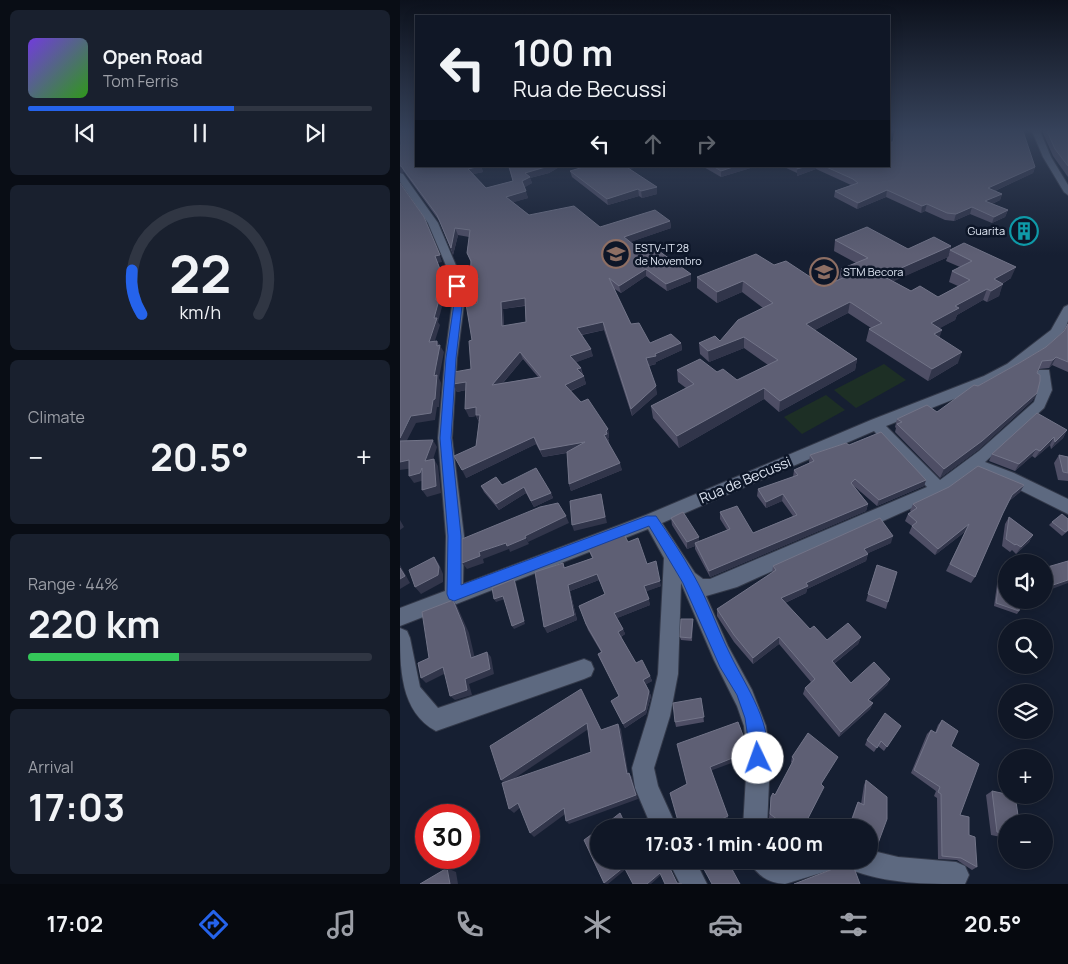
<!DOCTYPE html>
<meta charset="utf-8">
<style>
body{margin:0;font-family:Manrope,sans-serif;background:#19202e;color:#f1f3f6;height:100vh;display:flex;flex-direction:column;font-size:19px;white-space:nowrap}
*{box-sizing:border-box;margin:0}
p{font-size:16px;color:#9c9fa7}
.icon{flex:none;width:28px;height:28px;fill:none;stroke:currentColor;stroke-width:2;stroke-linecap:round;stroke-linejoin:round}
.map{position:relative;flex:1;overflow:hidden}
.panel{display:flex;flex-direction:column;gap:10px;padding:10px;background:#090d15;width:400px}
.panel>*{flex:none}
.guide{position:absolute;left:15px;top:15px;width:475px;height:152px;border-radius:0px;box-shadow:0 2px 12px #0003,0 0 0 1px #303643;background:#101726;color:#f1f3f6;overflow:hidden}
.fabs{position:absolute;left:598px;top:554px;display:grid;gap:10px}
.fabs a{display:grid;place-items:center;width:55px;height:55px;border-radius:50%;background:#101726;box-shadow:0 2px 12px #0003,0 0 0 1px #303643;font-size:25px}
.speed{position:absolute;left:15px;top:804px;display:flex;gap:10px;font-size:25px;font-weight:700;text-align:center}
.speed>*{display:grid;place-content:center;width:65px;height:65px;border-radius:50%;background:#101726;box-shadow:0 2px 12px #0003,0 0 0 1px #303643;line-height:1}
.speed .limit{border:8px solid #d22;background:#fff;color:#111}
.pin{position:absolute;display:grid;place-items:center;width:42px;height:42px;color:#fff;margin:-21px;border-radius:10px;box-shadow:0 2px 8px #0006}
.me{position:absolute;width:55px;margin:-28px;rotate:357deg;stroke-linejoin:round;filter:drop-shadow(0 0 4px #0008)}
.turn{display:flex;align-items:center;gap:18px;height:105px;padding:0 15px;font-size:22px}
.turn .icon{width:65px;height:65px;stroke-width:2.5}
.turn b{display:block;font-size:35px;line-height:42px}
.lanes{display:flex;align-items:center;height:48px;padding:0 15px;background:#0003;justify-content:center;gap:25px;direction:ltr}
.lanes .off{opacity:.35}
.big{font-size:38px;font-weight:700;line-height:1.1}
.panel .tile{flex:1;display:flex;flex-direction:column;justify-content:center;gap:8px;min-width:0;padding:0 18px;border-radius:8px;background:#19202e}
.panel .dial{align-items:center;gap:0}
.dial svg{height:130px;overflow:visible;fill:none;stroke:#303643;stroke-width:7;stroke-linecap:round;text-anchor:middle}
.dial text{fill:#f1f3f6;stroke:none}
.song{display:flex;align-items:center;gap:15px}
.cover{width:60px;height:60px;border-radius:8px;background:linear-gradient(135deg,hsl(260 70% 55%),hsl(110 70% 35%))}
.played{height:5px;border-radius:2px;background:linear-gradient(90deg,#2563eb 60%,#303643 60%)}
.keys{display:flex;justify-content:space-around;direction:ltr}
.heat{display:flex;justify-content:space-between;align-items:center;font-size:28px;direction:ltr}
.charge{height:8px;border-radius:4px;background:linear-gradient(90deg,#34c759 44%,#303643 0)}
.trip{position:absolute;left:190px;top:819px;width:288px;height:50px;border-radius:25px;background:#101726;box-shadow:0 2px 12px #0003,0 0 0 1px #303643;font-weight:700;line-height:50px;text-align:center}
.tab-bar{display:flex;height:80px;justify-content:space-around;align-items:center;background:#06090f;color:#9c9fa7}
.tab-bar .icon{width:35px;height:35px}
.tab-bar .active{color:#2563eb}
.tab-bar b{font-size:22px;color:#f1f3f6}
main{display:flex;flex:1;min-height:0}
.map>svg:first-child{display:block}
.green{fill:#1d2f25}
.lines{fill:none;stroke-linecap:round;stroke-linejoin:round}
.minor-casing{stroke:#333949;stroke-width:2}
.minor{fill:#5d6980;fill-rule:evenodd}
.wall{fill:#4e4e65;fill-rule:evenodd}
.shaded-wall{fill:#31354a}
.building{fill:#5e5f74;stroke:#727488;fill-rule:evenodd}
.route{fill:#2563eb;stroke:#184099}
.labels{text-anchor:middle;stroke-width:5;stroke-linejoin:round;paint-order:stroke}
.far-poi-label{font-size:11px;fill:#dfe6f3;stroke:#0d1628;text-anchor:start}
.street-label{font-size:14px;fill:#dfe6f3;stroke:#0d1628}
</style>
<main>
<section class="panel">
<div class="tile">
<div class="song"><i class="cover"></i><div><b>Open Road</b><p>Tom Ferris</p></div></div>
<div class="played"></div>
<div class="keys"><svg class="icon" aria-label="previous" viewBox="0 0 24 24"><path d="M18 5L8 12l10 7zM5 5v14"/></svg><svg class="icon" aria-label="pause" viewBox="0 0 24 24"><path d="M8 5v14M16 5v14"/></svg><svg class="icon" aria-label="next" viewBox="0 0 24 24"><path d="M6 5l10 7-10 7zM19 5v14"/></svg></div>
</div>
<div class="tile dial"><svg viewBox="0 0 100 80">
<path d="M14 69A42 42 0 1 1 86 69"/>
<path d="M14 69A42 42 0 0 1 8 42" stroke="#2563eb"/>
<text x="50" y="56" font-size="32" font-weight="700">22</text>
<text x="50" y="72" font-size="11">km/h</text>
</svg></div>
<div class="tile"><p>Climate</p>
<div class="heat"><a>−</a><b class="big">20.5°</b><a>+</a></div>
</div>
<div class="tile"><p>Range · 44%</p><b class="big">220 km</b><div class="charge"></div></div>
<div class="tile"><p>Arrival</p><b class="big">17:03</b></div>
</section>
<div class="map">
<svg width="668" height="884" viewBox="0 0 668 884">
<rect width="100%" height="100%" fill="#161f32"/>
<g class="green">
<polygon points="484,364 506,380 456,408 434,390"/>
<polygon points="426,395 445,410 402,434 384,417"/>
</g>
<g class="lines">
<defs>
<g id="minor">
<polygon points="632,131 640,131 651,157 668,185 668,195 664,192 643,157"/>
<path d="M0,173L3,174L38,223L60,275L65,297L57,358L52,438L64,536L63,584L246,515L471,420L584,376L607,364L651,330L664,307L668,305C668,310 668,316 668,321C657,365 527,409 486,426L540,480L579,451L634,402L638,390L637,373L639,370H649L652,390L644,408L585,462L614,473L668,499V514L602,481L574,471L545,493L337,587L306,596L328,646L352,690L366,726L370,759L367,828H343L347,759L344,726L337,706L314,660L281,583L278,674L270,716L254,768L258,786L277,828H252L235,788L232,768L248,716L258,674L264,558L248,529L0,626V608L45,591L46,536L38,438L45,358L53,297L50,275L28,223L0,182ZM474,431L527,487L310,579H303L295,573L262,523Z"/>
<path d="M0,628L7,631L10,638L20,687L38,708L184,659L191,662L194,669L191,676L184,679L36,731C0,712 0,668 0,628Z"/>
<path d="M469,850L498,857L556,862L565,866L569,875L565,884C525,884 487,884 449,869L445,860H469Z"/>
<polygon points="268,860 295,860 307,884 280,884"/>
<path d="M349,860H438L434,869L385,884C368,883 356,875 349,860Z"/>
</g>
</defs>
<use href="#minor" class="minor-casing"/>
<use href="#minor" class="minor"/>
</g>
<g class="wall">
<polygon points="642,131 668,131 668,177 653,156"/>
<path d="M0,145L81,166L83,172L73,174L86,188L113,181L108,166H161L149,173L130,178L132,183L124,187L128,198L113,202L129,215L200,227L270,221L271,228L230,242L244,253L291,281L267,291L246,276L221,293L213,288L231,324L250,343H281L282,350L256,362V364L249,366L257,394L232,416L204,330L182,335L193,356L176,362L181,368L186,384L171,391L181,402L208,429L209,437L208,438L209,441L208,442L222,470L171,491L169,484L167,453L143,457L136,444L66,478L76,446L79,422L76,416L69,417L66,390L57,392L53,384L71,369L72,340L77,303V285L73,286L70,279L71,263L67,253L69,237L58,235L53,255L40,222L4,172L0,173ZM125,306L126,322L104,326L103,309ZM123,359L138,377L103,383Z"/>
<polygon points="302,166 357,166 321,177"/>
<polygon points="382,166 489,166 635,167 633,173 595,191 602,194 600,200 592,204 608,210 605,217 592,223 570,214 554,221 545,220 525,211 521,213 486,197 457,209 434,197 435,191 451,185 416,169 397,176 397,173"/>
<polygon points="230,169 257,194 242,198 239,196 208,205 172,177 170,171"/>
<polygon points="435,240 508,249 551,246 548,257 493,281 511,291 538,297 558,286 549,282 552,271 560,267 546,261 550,250 611,278 602,284 599,296 587,302 583,300 557,315 555,320 539,328 540,338 558,363 528,381 466,341 469,329 471,328 448,313 415,330 457,359 455,370 379,412 364,399 279,448 253,418 251,406 286,388 278,382 277,370 317,372 337,380 368,365 344,348 309,362 300,354 299,343 320,341 363,308 342,292 317,303 297,288 297,277 374,265 424,286 439,279 441,269 456,263 434,251"/>
<polygon points="668,324 668,372 652,365 649,368 639,369 637,373 637,393 632,401 578,450 540,478 495,432 496,428 495,427 497,419 537,412 578,386 621,362 646,347 664,331"/>
<polygon points="667,430 663,438 651,449 650,445 635,458 632,456 615,471 589,461 592,454"/>
<polygon points="449,445 526,480 524,486 477,506 454,486 468,504 466,511 310,577 295,549 295,546 287,549 272,525 271,518 299,537 299,541 327,530 320,519 320,512 353,533 393,516 382,501 366,508 357,496 358,489 393,477 394,470 409,463 409,462 410,455"/>
<polygon points="659,455 668,457 668,481 658,480 654,463"/>
<polygon points="102,485 151,493 153,498 134,507 126,493 99,510 84,492 81,486"/>
<polygon points="624,485 620,492 609,501 603,513 575,577 571,583 546,571 566,531 535,555 509,533 512,526 505,521 508,514 511,512 510,511 513,504"/>
<polygon points="609,517 633,535 629,542 616,554 612,550 610,552 602,546 605,524"/>
<polygon points="668,519 668,531 662,536 649,525 652,522"/>
<polygon points="228,542 247,564 261,586 246,591 250,605 217,618 223,629 225,634 221,637 236,663 250,676 252,681 246,684 251,696 246,714 225,728 211,701 219,696 200,659 198,654 201,652 188,630 179,606 205,594 199,580 170,591 177,620 147,633 163,563 165,568 192,558 188,548"/>
<polygon points="491,543 468,553 466,561 407,589 406,593 385,603 410,629 427,640 461,637 458,644 434,664 451,683 490,679 487,685 470,701 473,703 470,709 439,737 403,694 405,688 411,682 379,644 353,664 334,642 317,616 317,609 372,573 373,566"/>
<polygon points="477,565 488,602 486,609 466,601"/>
<polygon points="600,574 619,611 617,614 594,606 598,577"/>
<polygon points="293,619 292,641 281,640 280,637"/>
<polygon points="301,698 304,722 276,727 275,722"/>
<polygon points="542,720 551,746 560,815 569,835 577,867 572,870 557,860 538,859 537,798 534,796 536,791 511,773 527,734 531,730 535,733 538,725"/>
<polygon points="501,726 484,751 478,746 474,752 465,745 467,740"/>
<polygon points="392,757 435,762 376,823 369,818 371,797 375,795 392,763 391,762"/>
<polygon points="466,780 477,846 474,849 470,849 469,856 469,828 448,828 456,806 458,802 461,804 464,785"/>
<polygon points="592,791 606,822 606,838 591,835 586,795"/>
</g>
<g class="shaded-wall">
<polygon points="0,166 1,166 4,172 0,173"/>
<polygon points="81,166 83,172 70,175 68,169"/>
<polygon points="149,166 161,166 149,173 130,178 132,183 124,188 122,181 125,173"/>
<polygon points="223,166 241,166 224,171"/>
<polygon points="336,166 357,166 321,177 321,171"/>
<polygon points="407,166 416,166 416,169 397,176 397,169"/>
<polygon points="635,167 633,173 586,195 588,188"/>
<polygon points="257,187 257,194 242,198 241,191"/>
<polygon points="238,189 239,196 208,205 207,199"/>
<polygon points="487,190 486,197 457,209 458,203"/>
<polygon points="126,191 128,198 108,204 106,197"/>
<polygon points="602,194 600,200 583,208 585,201"/>
<polygon points="527,204 525,211 521,213 522,206"/>
<polygon points="572,207 570,214 554,221 556,214"/>
<polygon points="608,210 605,217 592,223 594,217"/>
<polygon points="270,221 271,228 225,244 224,237"/>
<polygon points="55,228 58,235 53,255 51,248"/>
<polygon points="551,246 548,257 481,287 483,276"/>
<polygon points="40,255 42,262 38,263 46,284 41,286 39,302 42,307 38,322 40,325 32,350 29,342 34,318 36,300 35,256"/>
<polygon points="616,267 611,278 589,291 594,279"/>
<polygon points="246,269 246,276 221,293 219,286"/>
<polygon points="291,274 291,281 267,291 266,284"/>
<polygon points="78,278 80,285 73,286 70,279"/>
<polygon points="343,281 342,292 317,303 317,292"/>
<polygon points="603,284 599,296 587,302 591,291"/>
<polygon points="587,289 583,300 557,315 555,320 528,335 531,323 555,306"/>
<polygon points="125,298 127,305 103,309 104,333 102,326 101,302"/>
<polygon points="450,302 448,313 405,335 406,324"/>
<polygon points="203,322 204,330 179,335 177,328"/>
<polygon points="542,330 538,342 534,334"/>
<polygon points="344,337 344,348 309,362 308,351"/>
<polygon points="37,341 44,352 39,378 41,383 39,407 37,407 35,420 16,423 3,448 0,444 0,438 34,376"/>
<polygon points="281,343 282,350 256,362 256,364 247,366 246,358"/>
<polygon points="191,349 193,356 172,364 170,356"/>
<polygon points="120,352 123,359 95,392 92,385"/>
<polygon points="562,352 558,363 528,381 532,369"/>
<polygon points="656,357 652,365 649,368 653,360"/>
<polygon points="457,359 455,370 379,412 380,401"/>
<polygon points="181,368 182,375 177,369"/>
<polygon points="184,376 186,384 167,392 165,385"/>
<polygon points="66,382 70,389 57,392 53,384"/>
<polygon points="256,386 257,394 232,416 231,409"/>
<polygon points="364,388 364,399 279,448 277,436"/>
<polygon points="637,393 632,401 578,450 540,478 544,469"/>
<polygon points="76,407 84,422 80,423 76,416 69,417 65,409"/>
<polygon points="208,429 209,437 208,438 209,441 206,443 204,435 206,431"/>
<polygon points="667,430 663,438 651,449 655,442"/>
<polygon points="134,437 136,444 66,478 62,470"/>
<polygon points="654,437 650,445 635,458 640,451"/>
<polygon points="33,440 37,447 30,469 25,461"/>
<polygon points="185,442 187,449 143,457 140,450"/>
<polygon points="636,449 632,456 615,471 619,464"/>
<polygon points="34,459 38,466 41,493 27,497 22,490"/>
<polygon points="9,460 14,468 0,470 0,462"/>
<polygon points="220,463 222,470 171,491 169,484"/>
<polygon points="22,468 25,480 14,483 9,476"/>
<polygon points="526,480 524,486 477,506 479,500"/>
<polygon points="624,485 620,492 608,502 612,495"/>
<polygon points="124,487 126,493 99,510 96,504"/>
<polygon points="151,493 153,498 134,507 131,501"/>
<polygon points="201,494 207,523 174,531 172,525"/>
<polygon points="383,494 382,501 366,508 366,502"/>
<polygon points="468,504 466,511 310,577 309,571"/>
<polygon points="166,516 169,523 128,542 125,536"/>
<polygon points="0,520 4,527 0,530"/>
<polygon points="569,524 566,531 535,555 538,549"/>
<polygon points="633,535 629,542 616,554 621,547"/>
<polygon points="493,536 491,543 462,556 464,549"/>
<polygon points="299,537 299,543 295,543 295,546 287,549 287,542"/>
<polygon points="126,538 129,544 110,552 109,549 83,559 84,563 67,569 62,563 79,552 106,543"/>
<polygon points="468,554 466,561 407,589 406,593 380,605 381,598 406,583"/>
<polygon points="34,557 39,564 43,574 43,582 21,594 15,587"/>
<polygon points="0,565 10,583 0,589"/>
<polygon points="197,574 199,580 170,591 177,620 147,633 144,627 168,585"/>
<polygon points="114,579 116,583 125,624 114,629 112,626"/>
<polygon points="668,580 668,583 644,592 644,588"/>
<polygon points="260,581 261,586 245,592 244,586"/>
<polygon points="103,596 105,599 96,602 94,599"/>
<polygon points="249,599 250,605 215,619 214,613"/>
<polygon points="53,600 57,606 69,633 76,663 71,658"/>
<polygon points="223,629 225,634 220,637 218,632"/>
<polygon points="379,637 379,644 353,664 353,658"/>
<polygon points="461,637 458,644 430,667 432,661"/>
<polygon points="87,652 91,657 94,674 69,684 72,695 55,700 50,696"/>
<polygon points="43,667 48,672 26,683 21,678"/>
<polygon points="250,676 252,681 245,685 243,680"/>
<polygon points="490,679 487,685 466,705 468,700"/>
<polygon points="249,691 251,696 246,714 225,728 223,724"/>
<polygon points="473,703 470,709 439,737 441,732"/>
<polygon points="187,723 190,728 106,784 101,780"/>
<polygon points="218,724 221,729 229,778 227,774"/>
<polygon points="345,753 345,758 310,771 310,767"/>
<polygon points="229,773 232,777 238,799 169,824 166,821"/>
<polygon points="118,803 122,806 114,813 109,809"/>
<polygon points="164,808 168,812 134,837 130,833"/>
<polygon points="328,816 328,819 312,828 308,828 308,826"/>
<polygon points="224,867 226,869 208,884 206,884 204,883"/>
<polygon points="47,868 56,872 58,884 50,884"/>
<polygon points="260,873 261,875 251,884 247,884"/>
</g>
<g class="building">
<path d="M0,131H16V166H80L68,169L86,188L113,181L109,166H149L125,173L130,177L122,181L126,191L106,197L129,215L174,206L200,227L255,210L270,221L224,237L244,253L256,249L291,274L266,284L246,269L219,286L209,278L231,324L239,323L250,343L271,334L281,343L255,354L256,356L246,358L256,386L231,409L203,322L177,328L191,349L170,356L181,368L177,369L184,376L165,385L181,402L188,399L208,429L206,431L207,434L204,435L220,463L169,484L167,452L185,442L140,450L134,437L62,470L54,456L76,446L80,415H76V407L65,409L66,382L53,384L54,372L71,369L69,341L72,340L66,304L77,303L78,278L70,279L71,261L67,253L70,230L55,228L51,248L37,215L1,166H0V145H1ZM125,298L126,322L102,326L101,302ZM120,352L141,377L92,385Z"/>
<polygon points="495,131 623,131 635,167 588,188 602,194 585,201 608,210 594,217 572,207 556,214 547,213 527,204 522,206 487,190 458,203 435,191 458,183 453,179 424,166 489,166 489,142 493,142"/>
<polygon points="647,131 668,131 668,166 655,149"/>
<polygon points="187,166 225,166 257,187 241,191 238,189 207,199 170,171"/>
<polygon points="313,166 336,166 321,171"/>
<polygon points="397,166 407,166 397,169 398,167"/>
<polygon points="0,183 24,217 40,255 35,256 43,277 38,278 36,300 39,300 34,318 37,318 29,342 37,341 37,346 40,345 34,376 37,375 35,399 33,400 31,413 11,416 0,438"/>
<polygon points="467,227 508,249 534,237 551,246 483,276 511,291 520,286 538,297 570,280 552,271 572,261 550,250 564,243 616,267 594,279 603,284 591,291 587,289 555,306 559,308 531,323 542,330 534,334 562,352 532,369 469,329 482,323 450,302 406,324 457,359 380,401 364,388 277,436 251,406 294,384 277,370 300,359 317,372 323,369 337,380 378,360 344,337 308,351 299,343 315,336 320,341 338,320 373,303 343,281 317,292 297,277 356,254 374,265 386,261 424,286 450,275 441,269 468,258 435,240"/>
<polygon points="668,324 668,362 656,357 653,360 642,361 637,373 640,375 640,381 637,393 582,441 544,469 497,424 502,422 497,419 527,405 537,412 574,385 578,386 621,362 646,347 664,331"/>
<polygon points="637,413 667,430 655,442 654,437 640,451 636,449 619,464 592,454"/>
<polygon points="481,432 526,480 479,500 455,479 451,483 468,504 309,571 295,543 330,529 320,512 337,506 353,533 397,515 383,494 366,502 358,489 398,475 394,470 414,461 410,455 446,443 449,445"/>
<polygon points="33,440 25,461 34,459 36,486 22,490 22,468 20,473 9,476 9,460 0,462 0,441"/>
<polygon points="659,455 668,457 668,473 663,472"/>
<polygon points="578,466 624,485 612,495 603,513 575,577 550,564 569,524 538,549 512,526 517,522 508,514 517,508 513,504 549,487"/>
<polygon points="136,468 151,493 131,501 124,487 96,504 81,486 96,477 102,485"/>
<polygon points="201,494 205,517 172,525 170,501"/>
<polygon points="158,503 166,516 125,536 126,538 107,546 106,543 79,552 80,556 62,563 62,539 140,507"/>
<polygon points="283,512 299,537 287,542 271,518"/>
<polygon points="662,514 668,519 668,530 665,532 652,522"/>
<polygon points="609,517 633,535 621,547 616,544 615,545 606,539"/>
<polygon points="480,518 493,536 464,549 468,554 406,583 408,586 381,598 410,629 414,626 427,640 448,623 461,637 432,661 451,683 474,662 490,679 468,700 473,703 441,732 405,688 415,679 379,637 353,658 334,635 317,609 376,570 373,566"/>
<polygon points="224,534 228,542 238,538 247,564 256,561 260,581 244,586 249,599 214,613 223,629 218,632 236,663 242,660 250,676 243,680 249,691 245,710 223,724 211,701 219,696 198,654 202,652 186,624 179,606 205,594 197,574 168,585 174,615 144,627 135,572 163,563 164,568 193,558 188,548"/>
<polygon points="34,557 39,567 38,575 15,587 9,570"/>
<polygon points="668,561 668,580 644,588 644,568"/>
<polygon points="477,565 497,572 488,602 468,594"/>
<polygon points="0,568 5,576 0,579"/>
<polygon points="600,574 606,576 606,600 621,600 619,611 596,603"/>
<polygon points="114,579 124,621 112,626 103,596 94,599 92,588"/>
<polygon points="53,600 64,627 71,658 87,652 90,669 65,679 67,690 50,696 43,667 21,678 18,663 29,658 22,612"/>
<polygon points="281,619 293,619 291,638 280,637"/>
<polygon points="181,689 201,730 218,724 227,774 229,773 236,795 166,821 164,808 130,833 118,803 109,809 102,783 191,752 187,723 101,780 90,746"/>
<polygon points="301,698 304,717 275,722 273,703"/>
<polygon points="485,713 501,726 487,747 481,741 477,748 467,740"/>
<polygon points="542,720 558,731 551,746 579,764 560,815 569,817 569,835 575,837 577,867 561,858 542,856 541,794 538,792 540,787 514,770 531,730 536,733"/>
<polygon points="338,722 344,738 345,753 310,767 328,816 308,826 309,828 280,828 270,793 287,784 277,744"/>
<polygon points="408,733 438,757 421,784 424,787 403,828 374,828 378,820 370,814 371,797 373,793 375,795 394,759 392,757"/>
<polygon points="466,780 487,797 487,819 477,846 471,846 469,855 469,828 449,828 458,802 464,805"/>
<polygon points="592,791 606,794 606,795 615,795 619,822 606,822 606,834 597,832"/>
<polygon points="220,813 227,828 201,828"/>
<polygon points="199,829 199,860 266,860 277,883 282,884 265,884 260,873 247,884 233,884 224,867 204,883 184,840"/>
<polygon points="299,860 327,860 340,884 312,884"/>
<polygon points="449,860 454,868 460,884 394,884 438,867"/>
<polygon points="47,868 50,884 20,884"/>
</g>
<linearGradient id="sky" x2="0" y2="1"><stop stop-color="#0c111c"/><stop offset="0.51" stop-color="#36425a"/><stop offset="1" stop-color="#36425a" stop-opacity="0"/></linearGradient>
<rect width="668" height="255" fill="url(#sky)"/>
<path class="route" d="M54,284H60L63,297L56,358L51,438L61,536V585L247,516H256C269,535 282,554 293,574C308,600 317,628 330,654C344,684 378,730 364,765L358,767L352,765L345,718L337,695L320,667L283,583L249,526L54,601L49,599L47,594L48,536L40,438L46,358L55,297Z"/>
<defs>
<symbol id="building-ring" viewBox="-11 -11 22 22"><circle r="9.5" fill="#0d1628" stroke="#0f9aa8" stroke-width="1.5"/><path d="M-4-6H4V6H1V3H-1V6H-4ZM-2.5-4.3h1.7v1.8h-1.7ZM.8-4.3h1.7v1.8H.8ZM-2.5-1h1.7V.8h-1.7ZM.8-1h1.7V.8H.8Z" fill="#0f9aa8"/></symbol>
<symbol id="school-ring" viewBox="-11 -11 22 22"><circle r="9.5" fill="#0d1628" stroke="#8d6e63" stroke-width="1.5"/><path d="M0-5L7-2L0 1L-7-2ZM-4 1L0 2.5L4 1V4Q0 6-4 4Z" fill="#8d6e63"/></symbol>
</defs>
<g fill-rule="evenodd">
<use href="#building-ring" x="608" y="215" width="32" height="32"/>
<use href="#school-ring" x="200" y="238" width="32" height="32"/>
<use href="#school-ring" x="408" y="256" width="32" height="32"/>
</g>
<g class="labels">
<g class="far-poi-label">
<text x="605" y="235" text-anchor="end">Guarita</text>
<text x="235" y="252">ESTV-IT 28<tspan x="235" dy="13">de Novembro</tspan></text>
<text x="443" y="276">STM Becora</text>
</g>
<g class="street-label">
<text transform="translate(345 480) rotate(-23)" y="5">Rua de Becussi</text>
</g>
</g>
</svg>
<div class="fabs">
<a><svg class="icon" aria-label="sound" viewBox="0 0 24 24"><path d="M4 9h4l5-4v14l-5-4H4zM17 9q2 3 0 6"/></svg></a>
<a><svg class="icon" aria-label="search" viewBox="0 0 24 24"><circle cx="10" cy="10" r="6"/><path d="M15 15l6 6"/></svg></a>
<a><svg class="icon" aria-label="layers" viewBox="0 0 24 24"><path d="M12 4l9 5-9 5-9-5zM3 14l9 5 9-5"/></svg></a>
<a>+</a>
<a>−</a>
</div>
<div class="speed"><div class="limit">30</div></div>
<div class="pin" style="left:57px;top:286px;background:#d93025"><svg class="icon" aria-label="arrive" viewBox="0 0 24 24"><path d="M6 21V4h12l-3 4 3 4H6"/></svg></div>
<svg class="me" style="left:358px;top:758px" viewBox="-20 -20 40 40"><circle r="19" fill="#fff"/><path d="M0-13L10 11 0 6-10 11z" fill="#2563eb"/></svg>
<div class="trip">17:03 · 1 min · 400 m</div>
<div class="guide">
<div class="turn"><svg class="icon" aria-label="left" viewBox="0 0 24 24"><path d="M17 20v-9H6M10 6l-5 5 5 5"/></svg><div><b>100 m</b>Rua de Becussi</div></div>
<div class="lanes"><svg class="icon" aria-label="left" viewBox="0 0 24 24"><path d="M17 20v-9H6M10 6l-5 5 5 5"/></svg><svg class="icon off" aria-label="ahead" viewBox="0 0 24 24"><path d="M12 20V5M6 11l6-6 6 6"/></svg><svg class="icon off" aria-label="right" viewBox="0 0 24 24"><path d="M7 20v-9h11M14 6l5 5-5 5"/></svg></div>
</div>
</div>
</main>
<nav class="tab-bar">
<b>17:02</b>
<svg class="icon active" aria-label="directions" viewBox="0 0 24 24"><path d="M12 3l9 9-9 9-9-9zM9 14v-3h6M13 9l2 2-2 2"/></svg>
<svg class="icon" aria-label="music" viewBox="0 0 24 24"><path d="M9 18V5l10-2v13"/><circle cx="6" cy="18" r="3"/><circle cx="16" cy="16" r="3"/></svg>
<svg class="icon" aria-label="phone" viewBox="0 0 24 24"><path d="M5 4h4l2 5-3 2q2 4 5 5l2-3 5 2v4C11 20 4 13 5 4z"/></svg>
<svg class="icon" aria-label="climate" viewBox="0 0 24 24"><path d="M12 3v18M4 7l16 10M4 17L20 7"/></svg>
<svg class="icon" aria-label="car" viewBox="0 0 24 24"><path d="M5 17H2v-5l4-1 3-4h7l3 4 3 1v5h-3M9 17h6M6 11h13"/><circle cx="7" cy="17" r="2"/><circle cx="17" cy="17" r="2"/></svg>
<svg class="icon" aria-label="filters" viewBox="0 0 24 24"><path d="M4 7h16M4 17h16"/><circle cx="9" cy="7" r="2"/><circle cx="15" cy="17" r="2"/></svg>
<b>20.5°</b>
</nav>
